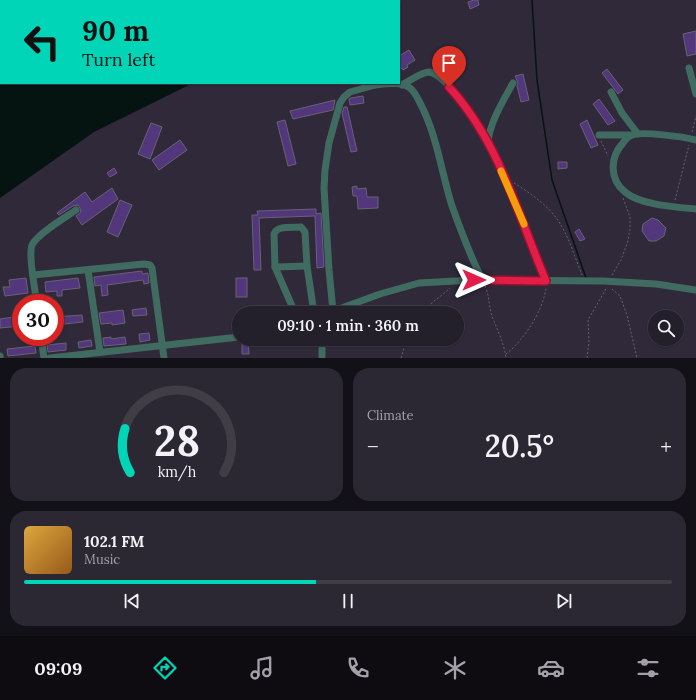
<!DOCTYPE html>
<meta charset="utf-8">
<style>
body{margin:0;font-family:Lora,serif;background:#2b2733;color:#f1f3f6;height:100vh;display:flex;flex-direction:column;font-size:15px;white-space:nowrap}
*{box-sizing:border-box;margin:0}
p{font-size:13px;color:#a3a2a9}
.icon{flex:none;width:22px;height:22px;fill:none;stroke:currentColor;stroke-width:2;stroke-linecap:round;stroke-linejoin:round}
.map{position:relative;height:358px;overflow:hidden}
.details{display:flex;flex-direction:column;gap:10px;padding:10px;background:#131118;flex:1}
.details>*{flex:none}
.banner{position:absolute;left:0px;top:0px;width:400px;height:84px;box-shadow:0 1px 3px #0004,0 0 0 1px #403d47;background:#00d5b7;color:#111;overflow:hidden}
.buttons{position:absolute;left:648px;top:310px;display:grid;gap:8px}
.buttons a{display:grid;place-items:center;width:36px;height:36px;border-radius:50%;background:#231f2b;box-shadow:0 1px 3px #0004,0 0 0 1px #403d47;font-size:20px}
.speed{position:absolute;left:12px;top:294px;display:flex;gap:8px;font-size:20px;font-weight:700;text-align:center}
.speed>*{display:grid;place-content:center;width:52px;height:52px;border-radius:50%;background:#231f2b;box-shadow:0 1px 3px #0004,0 0 0 1px #403d47;line-height:1}
.speed .limit{border:6px solid #d22;background:#fff;color:#111}
.pin{position:absolute;display:grid;place-items:center;width:34px;height:34px;color:#fff;margin:-41px -17px;border-radius:50% 50% 50% 0;rotate:-45deg;box-shadow:0 0 4px #0007}
.pin .icon{rotate:45deg}
.me{position:absolute;width:44px;margin:-22px;rotate:90deg;stroke-linejoin:round;filter:drop-shadow(0 0 3px #0008)}
.turn{display:flex;align-items:center;gap:14px;height:84px;padding:0 16px;font-size:18px}
.turn .icon{width:52px;height:52px;stroke-width:2.5}
.turn b{display:block;font-size:28px;line-height:34px}
.big{font-size:30px;font-weight:600;line-height:1.1}
.details .widget{flex:1;display:flex;flex-direction:column;justify-content:center;gap:6px;min-width:0;padding:0 14px;border-radius:16px;background:#2b2733}
.details .dial{align-items:center;gap:0}
.dial svg{height:104px;overflow:visible;fill:none;stroke:#403d47;stroke-width:7;stroke-linecap:round;text-anchor:middle}
.dial text{fill:#f1f3f6;stroke:none}
.song{display:flex;align-items:center;gap:12px}
.cover{width:48px;height:48px;border-radius:6px;background:linear-gradient(135deg,hsl(40 70% 55%),hsl(30 70% 35%))}
.played{height:4px;border-radius:2px;background:linear-gradient(90deg,#00d5b7 45%,#403d47 45%)}
.keys{display:flex;justify-content:space-around;direction:ltr}
.heat{display:flex;justify-content:space-between;align-items:center;font-size:22px;direction:ltr}
.details .tiles{flex:1;display:grid;gap:10px;grid-template-columns:1fr 1fr}
.widget:last-child{grid-column:span 2}
.trip{position:absolute;left:232px;top:306px;width:232px;height:40px;border-radius:20px;background:#231f2b;box-shadow:0 1px 3px #0004,0 0 0 1px #403d47;font-weight:600;line-height:40px;text-align:center}
.tab-bar{display:flex;height:64px;justify-content:space-around;align-items:center;background:#0e0c11;color:#a3a2a9}
.tab-bar .icon{width:28px;height:28px}
.tab-bar .active{color:#00d5b7}
.tab-bar b{font-size:18px;color:#f1f3f6}
.map>svg:first-child{display:block}
.water{fill:#051411}
.lines{fill:none;stroke-linecap:round;stroke-linejoin:round}
.stream{stroke:#051411;stroke-width:1.5}
.building{fill:#53377c;stroke:#686274}
.path{stroke:#666170;stroke-width:1;stroke-dasharray:2 2;stroke-linecap:butt}
.minor{stroke:#406b61;stroke-width:7}
.route-casing{stroke:#92132f;stroke-width:10}
.route{stroke:#e11d48;stroke-width:7}
.slow{stroke:#f59e0b;stroke-width:7}
</style>
<div class="map">
<svg width="696" height="358" viewBox="0 0 696 358">
<rect width="100%" height="100%" fill="#2f2939"/>
<polygon class="water" points="0,0 397,0 1,1 1,83 193,83 94,132 0,198"/>
<g class="lines">
<polyline class="stream" points="532,0 537,80 552,180 586,278"/>
</g>
<g class="building">
<polygon points="474,0 478,0 479,5 470,9 468,2"/>
<polygon points="696,31 696,54 687,56 683,34"/>
<polygon points="409,50 415,60 407,65 408,67 403,70 402,68 399,70 399,56"/>
<polygon points="607,69 623,90 618,94 602,73"/>
<polygon points="523,74 529,100 521,102 517,86 518,83 515,76"/>
<polygon points="363,96 364,103 350,105 349,99 351,98"/>
<polygon points="599,99 615,121 608,125 593,104"/>
<polygon points="335,100 333,110 293,119 290,111"/>
<polygon points="344,107 347,107 357,151 351,152 342,113"/>
<polygon points="285,120 296,164 288,166 277,122"/>
<polygon points="587,120 598,145 591,148 580,124"/>
<polygon points="151,123 162,127 150,159 138,154"/>
<polygon points="180,140 187,150 159,170 152,160"/>
<polygon points="558,162 567,162 567,168 558,169"/>
<polygon points="114,168 117,173 110,177 107,173"/>
<polygon points="357,186 357,189 366,188 367,197 378,197 378,208 358,209 357,196 353,196 352,187"/>
<polygon points="112,188 118,199 82,225 76,216 81,212 80,208 78,205 73,206 59,215 57,213 85,192 92,202"/>
<polygon points="120,200 132,205 118,237 107,232"/>
<polygon points="316,209 316,214 321,213 324,267 317,268 315,216 259,218 261,270 254,270 252,215 258,215 257,211"/>
<polygon points="652,218 658,220 666,228 664,236 656,241 649,241 642,231 643,224"/>
<polygon points="579,229 585,239 580,241 575,232"/>
<polygon points="142,271 142,274 148,273 149,283 144,284 143,280 107,285 108,295 102,296 101,285 95,286 94,277"/>
<polygon points="26,278 28,293 5,296 3,287 10,287 9,280"/>
<polygon points="78,278 80,288 62,290 62,296 57,296 57,291 46,292 45,282"/>
<rect x="236" y="278" width="11" height="19"/>
<polygon points="146,308 147,315 133,316 132,310"/>
<polygon points="123,310 125,323 112,325 112,323 101,324 99,313"/>
<polygon points="82,315 83,322 55,325 55,317"/>
<polygon points="21,316 21,326 0,328 0,319"/>
<polygon points="149,333 150,340 140,342 139,334"/>
<polygon points="111,337 111,339 125,337 126,344 104,346 103,338"/>
<polygon points="91,340 92,346 79,348 78,342"/>
<polygon points="243,340 248,340 249,354 242,354 242,341"/>
<polygon points="66,343 66,350 48,352 47,345"/>
<polygon points="35,346 36,353 8,356 7,349"/>
</g>
<g class="lines">
<g class="path">
<polyline points="692,132 696,116"/>
<polyline points="601,141 608,156"/>
<path d="M514,183C530,193 549,206 559,222C569,237 575,258 582,275"/>
<polyline points="675,200 689,145"/>
<polyline points="612,275 621,260 628,241 630,229 630,217 623,198"/>
<path d="M485,286C489,295 489,304 491,313C496,328 504,342 506,358"/>
<polyline points="612,289 620,296 627,315 637,358"/>
<path d="M423,313C429,303 441,297 450,288"/>
<path d="M506,354C524,340 543,311 546,288"/>
<polyline points="401,358 407,339"/>
<polyline points="587,358 589,342 588,320 607,287"/>
</g>
<g class="minor">
<polyline points="689,68 696,94"/>
<path d="M371,84L375,85C385,84 401,81 410,88C414,91 417,97 419,101C437,134 441,171 452,206C461,231 470,256 482,279"/>
<path d="M402,85C410,81 421,72 429,72C437,73 444,81 449,86C499,141 518,215 546,281"/>
<polyline points="611,92 622,113 638,134"/>
<polyline points="599,135 630,135"/>
<path d="M696,140C685,137 641,131 632,135C628,136 625,140 623,143C610,157 609,179 625,192C640,205 676,207 696,209"/>
<path d="M488,142C490,122 503,101 513,83"/>
<polyline points="275,267 307,266"/>
<polyline points="88,270 100,352"/>
<polyline points="33,275 144,264 150,265 152,268 164,358"/>
<path d="M37,303C35,290 28,255 32,245C37,234 66,217 76,210"/>
<polyline points="333,311 329,270 324,188 325,170 329,143 340,103 344,97 350,92 375,85"/>
<path d="M295,313L275,267L274,234C277,225 292,228 301,227L305,232L307,266L314,313"/>
<polyline points="328,313 380,294 419,283 474,280 603,281 656,284 696,290"/>
<polyline points="41,337 44,358"/>
<polyline points="0,356 0,358"/>
<polyline points="50,358 239,337"/>
<polyline points="322,358 322,339"/>
</g>
</g>
<g class="lines">
<defs>
<path id="route" d="M449,87C499,141 518,215 546,281L474,280"/>
</defs>
<use href="#route" class="route-casing"/>
<use href="#route" class="route"/>
<polyline class="slow" points="501,171 524,224"/>
</g>
</svg>
<div class="buttons">
<a><svg class="icon" aria-label="search" viewBox="0 0 24 24"><circle cx="10" cy="10" r="6"/><path d="M15 15l6 6"/></svg></a>
</div>
<div class="speed"><div class="limit">30</div></div>
<div class="pin" style="left:449px;top:87px;background:#d93025"><svg class="icon" aria-label="arrive" viewBox="0 0 24 24"><path d="M6 21V4h12l-3 4 3 4H6"/></svg></div>
<svg class="me" style="left:474px;top:280px" viewBox="-20 -20 40 40"><path d="M0-17L14 15 0 8-14 15z" fill="#e11d48" stroke="#fff" stroke-width="4"/></svg>
<div class="trip">09:10 · 1 min · 360 m</div>
<div class="banner">
<div class="turn"><svg class="icon" aria-label="left" viewBox="0 0 24 24"><path d="M17 20v-9H6M10 6l-5 5 5 5"/></svg><div><b>90 m</b>Turn left</div></div>
</div>
</div>
<section class="details">
<div class="tiles">
<div class="widget dial"><svg viewBox="0 0 100 80">
<path d="M14 69A42 42 0 1 1 86 69"/>
<path d="M14 69A42 42 0 0 1 10 35" stroke="#00d5b7"/>
<text x="50" y="56" font-size="32" font-weight="700">28</text>
<text x="50" y="72" font-size="11">km/h</text>
</svg></div>
<div class="widget"><p>Climate</p>
<div class="heat"><a>−</a><b class="big">20.5°</b><a>+</a></div>
</div>
<div class="widget">
<div class="song"><i class="cover"></i><div><b>102.1 FM</b><p>Music</p></div></div>
<div class="played"></div>
<div class="keys"><svg class="icon" aria-label="previous" viewBox="0 0 24 24"><path d="M18 5L8 12l10 7zM5 5v14"/></svg><svg class="icon" aria-label="pause" viewBox="0 0 24 24"><path d="M8 5v14M16 5v14"/></svg><svg class="icon" aria-label="next" viewBox="0 0 24 24"><path d="M6 5l10 7-10 7zM19 5v14"/></svg></div>
</div>
</div>
</section>
<nav class="tab-bar">
<b>09:09</b>
<svg class="icon active" aria-label="directions" viewBox="0 0 24 24"><path d="M12 3l9 9-9 9-9-9zM9 14v-3h6M13 9l2 2-2 2"/></svg>
<svg class="icon" aria-label="music" viewBox="0 0 24 24"><path d="M9 18V5l10-2v13"/><circle cx="6" cy="18" r="3"/><circle cx="16" cy="16" r="3"/></svg>
<svg class="icon" aria-label="phone" viewBox="0 0 24 24"><path d="M5 4h4l2 5-3 2q2 4 5 5l2-3 5 2v4C11 20 4 13 5 4z"/></svg>
<svg class="icon" aria-label="climate" viewBox="0 0 24 24"><path d="M12 3v18M4 7l16 10M4 17L20 7"/></svg>
<svg class="icon" aria-label="car" viewBox="0 0 24 24"><path d="M5 17H2v-5l4-1 3-4h7l3 4 3 1v5h-3M9 17h6M6 11h13"/><circle cx="7" cy="17" r="2"/><circle cx="17" cy="17" r="2"/></svg>
<svg class="icon" aria-label="filters" viewBox="0 0 24 24"><path d="M4 7h16M4 17h16"/><circle cx="9" cy="7" r="2"/><circle cx="15" cy="17" r="2"/></svg>
</nav>
